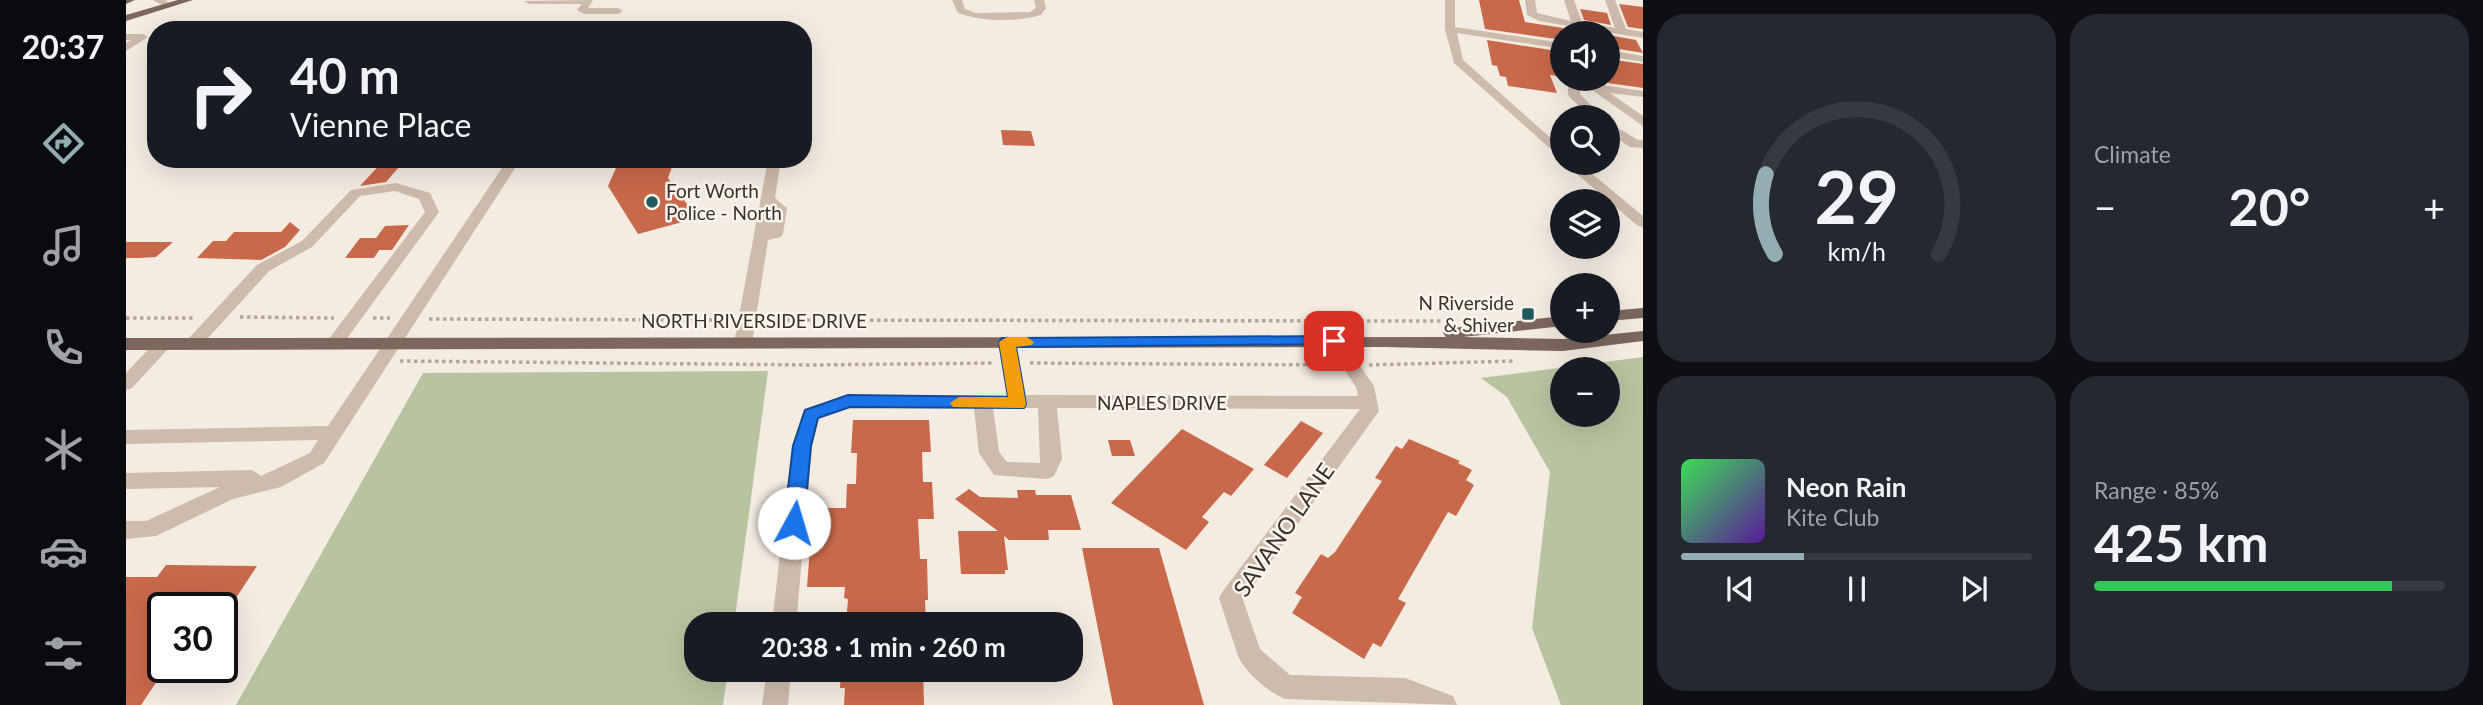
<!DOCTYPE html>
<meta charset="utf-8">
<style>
body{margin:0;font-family:Lato,sans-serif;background:#242831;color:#f1f3f6;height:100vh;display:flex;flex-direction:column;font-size:26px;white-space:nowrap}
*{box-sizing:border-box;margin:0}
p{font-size:23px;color:#9ea1a6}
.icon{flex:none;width:38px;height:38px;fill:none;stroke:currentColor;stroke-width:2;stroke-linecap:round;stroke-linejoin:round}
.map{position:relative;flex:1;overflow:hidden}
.panel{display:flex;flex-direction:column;gap:14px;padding:14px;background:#0d0f14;width:840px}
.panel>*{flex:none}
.hud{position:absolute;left:21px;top:21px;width:665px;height:147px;border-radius:28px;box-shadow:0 7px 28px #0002;background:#171b24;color:#f1f3f6;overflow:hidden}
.controls{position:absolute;left:1424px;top:21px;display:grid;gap:14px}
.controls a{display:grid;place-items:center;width:70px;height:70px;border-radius:50%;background:#171b24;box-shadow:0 7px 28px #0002;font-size:35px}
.speed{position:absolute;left:21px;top:592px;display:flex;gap:14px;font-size:35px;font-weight:700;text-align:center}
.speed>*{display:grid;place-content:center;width:91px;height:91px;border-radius:50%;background:#171b24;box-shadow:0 7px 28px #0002;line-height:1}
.speed .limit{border:4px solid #111;border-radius:10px;background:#fff;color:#111}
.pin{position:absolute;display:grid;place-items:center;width:60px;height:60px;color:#fff;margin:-30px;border-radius:14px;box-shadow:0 4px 10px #0006}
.me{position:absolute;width:77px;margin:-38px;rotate:6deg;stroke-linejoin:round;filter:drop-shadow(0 0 5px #0008)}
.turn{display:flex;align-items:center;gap:24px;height:147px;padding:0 28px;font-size:32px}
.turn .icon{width:91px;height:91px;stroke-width:2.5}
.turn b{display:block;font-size:49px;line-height:60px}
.big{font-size:52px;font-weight:700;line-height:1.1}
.panel .widget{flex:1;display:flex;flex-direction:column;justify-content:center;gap:10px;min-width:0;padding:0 24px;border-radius:28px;background:#242831}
.panel .dial{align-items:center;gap:0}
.dial svg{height:182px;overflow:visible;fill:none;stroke:#363941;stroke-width:7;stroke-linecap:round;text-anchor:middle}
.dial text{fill:#f1f3f6;stroke:none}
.song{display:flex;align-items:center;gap:21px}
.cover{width:84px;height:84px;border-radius:10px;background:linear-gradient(135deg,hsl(130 70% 55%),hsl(270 70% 35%))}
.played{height:7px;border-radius:4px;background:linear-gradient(90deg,#92aeb2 35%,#363941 35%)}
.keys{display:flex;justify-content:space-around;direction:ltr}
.heat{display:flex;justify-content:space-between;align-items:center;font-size:38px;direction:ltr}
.charge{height:10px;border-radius:5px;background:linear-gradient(90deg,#34c759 85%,#363941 0)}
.panel .tiles{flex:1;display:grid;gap:14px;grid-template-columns:repeat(2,1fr)}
.trip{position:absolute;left:558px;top:612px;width:399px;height:70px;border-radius:28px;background:#171b24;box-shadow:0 7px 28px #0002;font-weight:700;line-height:70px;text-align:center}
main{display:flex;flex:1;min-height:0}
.tab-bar{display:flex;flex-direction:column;width:126px;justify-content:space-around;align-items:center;background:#090b0e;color:#9ea1a6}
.tab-bar .icon{width:49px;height:49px}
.tab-bar .selected{color:#92aeb2}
.tab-bar b{font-size:32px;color:#f1f3f6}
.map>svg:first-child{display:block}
.green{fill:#b8c4a0;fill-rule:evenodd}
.building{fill:#c8694b}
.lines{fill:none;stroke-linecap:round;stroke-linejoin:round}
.path{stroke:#b9a596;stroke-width:3.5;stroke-dasharray:3.5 3.5;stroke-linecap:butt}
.minor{fill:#cdbbac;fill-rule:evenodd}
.major{fill:#7d675c;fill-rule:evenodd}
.route{fill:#1a73e8;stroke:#114b97;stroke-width:2}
.slow{fill:#f59e0b}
.poi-dot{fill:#1f5a5e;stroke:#fbf5ee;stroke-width:2.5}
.labels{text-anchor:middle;stroke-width:5;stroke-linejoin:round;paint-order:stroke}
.poi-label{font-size:19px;fill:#3b302b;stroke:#fbf5ee;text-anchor:start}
.street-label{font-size:19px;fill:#3b302b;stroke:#fbf5ee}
.near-street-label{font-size:23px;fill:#3b302b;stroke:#fbf5ee}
</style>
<main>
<nav class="tab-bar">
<b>20:37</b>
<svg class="icon selected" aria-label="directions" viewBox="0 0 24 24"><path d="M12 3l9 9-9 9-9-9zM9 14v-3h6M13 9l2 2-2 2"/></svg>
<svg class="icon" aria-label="music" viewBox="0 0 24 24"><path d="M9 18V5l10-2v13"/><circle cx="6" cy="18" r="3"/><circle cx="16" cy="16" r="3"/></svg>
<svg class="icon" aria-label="phone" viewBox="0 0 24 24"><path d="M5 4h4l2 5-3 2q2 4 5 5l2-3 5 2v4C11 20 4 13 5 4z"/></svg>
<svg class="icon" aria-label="climate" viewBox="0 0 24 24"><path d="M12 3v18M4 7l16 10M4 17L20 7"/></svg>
<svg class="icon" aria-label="car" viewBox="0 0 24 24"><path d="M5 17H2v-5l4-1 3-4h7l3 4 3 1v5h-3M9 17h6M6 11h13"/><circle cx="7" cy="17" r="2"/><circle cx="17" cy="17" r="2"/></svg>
<svg class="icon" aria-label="filters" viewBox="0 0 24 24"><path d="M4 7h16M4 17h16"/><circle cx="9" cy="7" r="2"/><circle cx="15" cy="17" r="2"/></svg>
</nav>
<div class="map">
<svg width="1517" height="705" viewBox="0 0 1517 705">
<rect width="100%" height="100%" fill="#f4ebe1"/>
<g class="green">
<path d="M1517,357V705H1435L1406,628L1424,472L1381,397L1355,378ZM1437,369H1482V415H1437Z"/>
<polygon points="642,371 608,625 570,625 570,670 602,670 597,705 110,705 297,373"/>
</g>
<g class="building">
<polygon points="1353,0 1393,0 1399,22 1437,28 1437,40 1359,29"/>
<polygon points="1493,4 1517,7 1517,29 1502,27"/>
<polygon points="1454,9 1481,13 1485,25 1458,20"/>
<polygon points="1482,35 1510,40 1517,53 1482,47"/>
<polygon points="1361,40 1437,52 1437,77 1424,75 1431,93 1382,86 1380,77 1374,76 1371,66 1366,65"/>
<polygon points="1482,59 1517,64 1517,88 1482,83"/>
<polygon points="875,130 905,131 909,146 877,145"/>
<polygon points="259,159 280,159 260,182 234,186"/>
<polygon points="494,159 549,159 542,178 571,218 512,234 482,186"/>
<polygon points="164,222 174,230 159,247 135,260 71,258 87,241 100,241 108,232 155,232"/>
<polygon points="283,225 266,250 253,250 248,258 219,258 234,238 250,238 259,226"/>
<polygon points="0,242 47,242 30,257 13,258 0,258"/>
<polygon points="727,420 803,420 805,452 796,452 797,482 806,482 808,519 792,519 794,559 801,559 802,600 799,600 800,625 720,625 722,599 718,598 719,587 681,587 687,508 720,508 721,484 730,484 731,453 725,453"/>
<polygon points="1175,421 1197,433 1161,478 1138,465"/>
<polygon points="1056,429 1128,469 1105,496 1098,492 1076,517 1083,522 1060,550 985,503"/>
<polygon points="1283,439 1334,461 1332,463 1346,470 1340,480 1348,485 1330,516 1322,512 1272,599 1280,603 1255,647 1247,643 1238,659 1166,613 1176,597 1169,593 1195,554 1202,558 1209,552 1256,481 1249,478 1270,446 1276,449"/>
<polygon points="982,440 1004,440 1009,456 986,456"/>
<polygon points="843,489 854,497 892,498 891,490 909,490 910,495 945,495 955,530 922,530 923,540 883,540 878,536 882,570 879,570 879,574 835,574 832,531 872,531 829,499"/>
<polygon points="956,548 1033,548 1078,705 987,705"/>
<polygon points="40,565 131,566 104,607 37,607 37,672 15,705 0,705 0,577 31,577"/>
<polygon points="715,670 797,670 798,705 718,705 719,688 714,688"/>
</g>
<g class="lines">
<g class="path">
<polyline points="114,317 208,318"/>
<polyline points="0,318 68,318"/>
<polyline points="247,318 264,318"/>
<polyline points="303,319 603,320"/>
<polyline points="639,320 1317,321"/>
<polyline points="274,361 688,365 868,363"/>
<polyline points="904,363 1204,365"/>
<polyline points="1243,365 1389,361"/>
</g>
<g class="minor">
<polygon points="27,0 39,0 47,5 39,7"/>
<polygon points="467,0 462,8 492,8 497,11 492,14 458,14 451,10 456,4 403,4 398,1"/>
<path d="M826,0H836L839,9L850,13L904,12L910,8L908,0H918L920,8L915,15C890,22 856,22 832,13Z"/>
<polygon points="1319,0 1329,0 1329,27 1437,43 1437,49 1331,33 1337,60 1437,149 1437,160 1328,63 1319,29"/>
<polygon points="1399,0 1409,0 1411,13 1445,21 1438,0 1448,0 1456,22 1489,28 1479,0 1489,0 1500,29 1517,32 1517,38 1413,21 1401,15"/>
<polygon points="0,34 17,34 22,37 0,51 0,43 5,40 0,40"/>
<polygon points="1482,50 1517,56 1517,62 1482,56"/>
<polygon points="1448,81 1517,91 1517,97 1484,93 1517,116 1517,126 1466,90 1454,88 1454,94 1476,117 1463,117 1442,95 1442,84"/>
<polygon points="1482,122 1512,140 1517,140 1517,148 1504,147 1482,132"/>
<polygon points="382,159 395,159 198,463 155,487 107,499 30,536 0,539 0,521 20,521 94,487 0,489 0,473 126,470 135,476 184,453 192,440 0,444 0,430 202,426"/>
<polygon points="642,159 655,159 649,198 661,208 657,234 655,237 642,240 626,343 617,349 608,343"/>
<polygon points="1438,163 1453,163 1517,216 1517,227 1512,226"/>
<polygon points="270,183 304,193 313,212 214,348 202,348 199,344 299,212 293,199 269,191 234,196 186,247 143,271 73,348 61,348 58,344 61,340 131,265 176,241 225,190"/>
<path d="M1208,335L1214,337L1248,386L1253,411L1117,600L1134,649L1164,675L1279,678L1327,696L1331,705L1159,699C1142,692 1119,672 1112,656L1093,598L1097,591L1234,409L931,408L936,459L928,476L921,479L868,475L853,453L848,408L723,407L693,418L686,446L670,625H646L666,446L678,409L722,395H881L872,342L881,336L890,342L900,395L1232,396L1230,387L1199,341ZM867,408H912L914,463L881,462L873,452Z"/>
<polygon points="37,338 43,340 46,344 43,348 6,388 0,390 0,373 31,340"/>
<polygon points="641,670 665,670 662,705 636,705"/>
</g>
<g class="major">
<polygon points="0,0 9,0 0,4"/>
<polygon points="52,0 67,0 0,21 0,15"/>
<polygon points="1517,308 1517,318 1482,321 1482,311"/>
<polygon points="1437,316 1437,326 1337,337 1437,339 1517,331 1517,341 1437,351 1257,347 0,350 0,338 1320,337 1317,333 1320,329 1326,328"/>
</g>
</g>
<polygon class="route" points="1208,336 1213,337 1215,341 1213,344 890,347 900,404 898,408 724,407 692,418 685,446 678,523 675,528 668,531 661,528 658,523 667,446 679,410 722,395 882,397 873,342 876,338"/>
<polygon class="slow" points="881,337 901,337 908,342 906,345 890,347 900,404 898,408 827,407 824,403 833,397 882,397 873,342"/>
<g class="poi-dot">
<circle cx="526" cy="202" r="7"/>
<rect x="1395" y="307" width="14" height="14" rx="3.5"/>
</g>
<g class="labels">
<g class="poi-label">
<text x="540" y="198">Fort Worth<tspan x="540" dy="22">Police - North</tspan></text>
<text x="1388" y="310" text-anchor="end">N Riverside<tspan x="1388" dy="22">&amp; Shiver</tspan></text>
</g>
<g class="street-label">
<text x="628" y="328">NORTH RIVERSIDE DRIVE</text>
<text x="1036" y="410">NAPLES DRIVE</text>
</g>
<g class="near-street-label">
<text transform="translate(1158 530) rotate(-55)" y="8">SAVANO LANE</text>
</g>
</g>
</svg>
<div class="controls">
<a><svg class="icon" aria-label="sound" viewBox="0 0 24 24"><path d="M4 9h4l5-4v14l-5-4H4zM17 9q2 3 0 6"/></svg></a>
<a><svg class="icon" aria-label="search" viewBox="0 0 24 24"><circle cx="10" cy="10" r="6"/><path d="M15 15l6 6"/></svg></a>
<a><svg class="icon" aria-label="layers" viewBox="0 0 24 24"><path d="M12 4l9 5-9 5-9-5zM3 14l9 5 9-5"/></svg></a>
<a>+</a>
<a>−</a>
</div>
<div class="speed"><div class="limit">30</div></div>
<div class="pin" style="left:1208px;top:341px;background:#d93025"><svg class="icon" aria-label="arrive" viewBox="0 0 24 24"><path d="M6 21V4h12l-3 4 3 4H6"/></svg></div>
<svg class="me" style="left:668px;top:523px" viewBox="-20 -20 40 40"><circle r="19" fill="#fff"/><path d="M0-13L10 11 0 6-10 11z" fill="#1a73e8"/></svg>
<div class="trip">20:38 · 1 min · 260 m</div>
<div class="hud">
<div class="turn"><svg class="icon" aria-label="right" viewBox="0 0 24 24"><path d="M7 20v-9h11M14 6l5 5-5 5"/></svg><div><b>40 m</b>Vienne Place</div></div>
</div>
</div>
<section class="panel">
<div class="tiles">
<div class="widget dial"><svg viewBox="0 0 100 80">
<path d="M14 69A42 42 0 1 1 86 69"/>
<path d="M14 69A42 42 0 0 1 10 34" stroke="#92aeb2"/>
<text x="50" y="56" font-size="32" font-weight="700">29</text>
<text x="50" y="72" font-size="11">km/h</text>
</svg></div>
<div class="widget"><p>Climate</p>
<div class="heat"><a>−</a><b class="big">20°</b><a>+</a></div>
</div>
<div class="widget">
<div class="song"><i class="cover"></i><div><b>Neon Rain</b><p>Kite Club</p></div></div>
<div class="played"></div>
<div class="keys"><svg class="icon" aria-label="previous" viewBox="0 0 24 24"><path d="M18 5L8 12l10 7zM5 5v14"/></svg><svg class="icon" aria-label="pause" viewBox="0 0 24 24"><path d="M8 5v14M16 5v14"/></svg><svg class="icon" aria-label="next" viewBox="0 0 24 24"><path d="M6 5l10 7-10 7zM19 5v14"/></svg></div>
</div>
<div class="widget"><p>Range · 85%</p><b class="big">425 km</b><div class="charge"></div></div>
</div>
</section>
</main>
